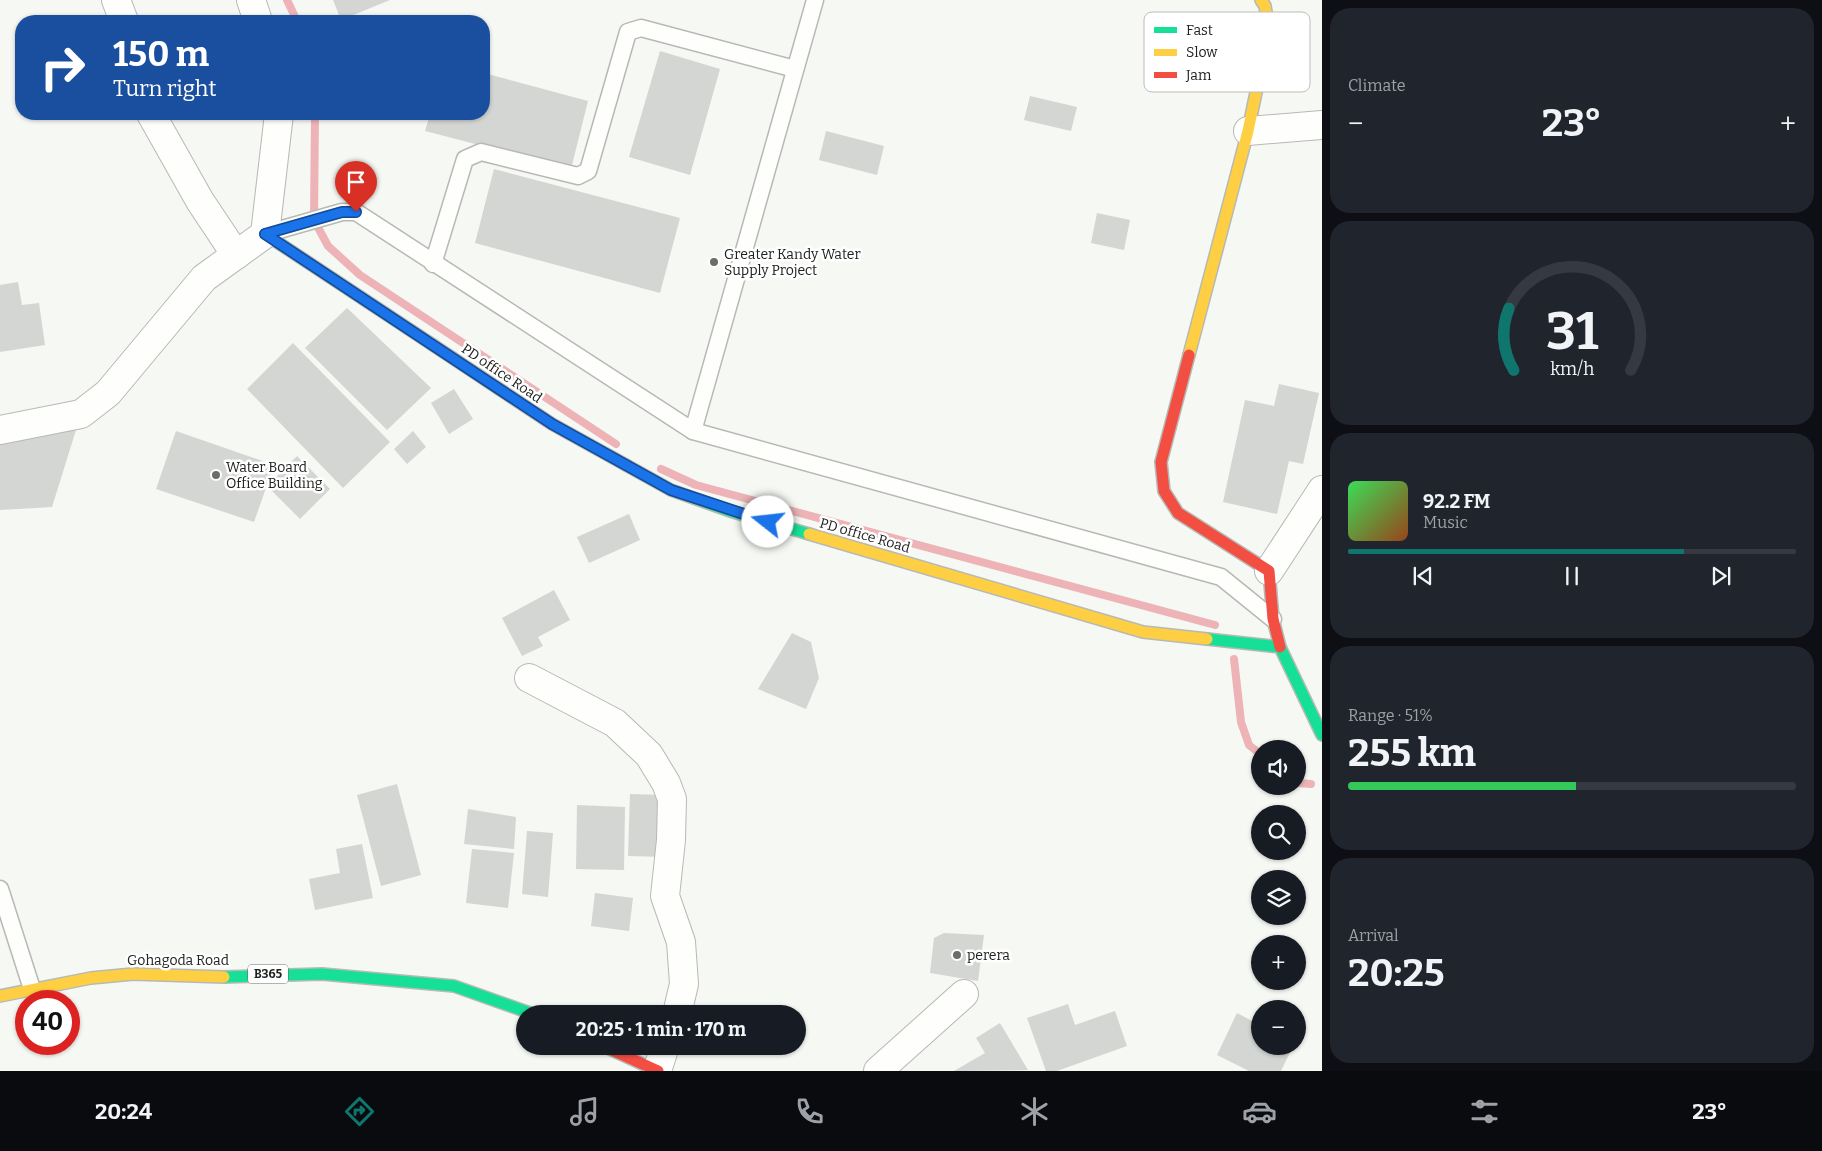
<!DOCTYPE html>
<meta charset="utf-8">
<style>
body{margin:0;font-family:Bitter,serif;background:#20242c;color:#f1f3f6;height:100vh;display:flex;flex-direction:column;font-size:19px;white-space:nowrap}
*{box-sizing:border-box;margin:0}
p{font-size:16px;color:#9ea1a6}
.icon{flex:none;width:28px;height:28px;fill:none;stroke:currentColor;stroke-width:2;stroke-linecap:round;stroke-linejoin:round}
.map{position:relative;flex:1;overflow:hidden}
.side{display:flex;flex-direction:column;gap:8px;padding:8px;background:#0d0f14;width:500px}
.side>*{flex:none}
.banner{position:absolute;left:15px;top:15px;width:475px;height:105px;border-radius:20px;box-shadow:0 1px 4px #0004;background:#1a4fa0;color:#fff;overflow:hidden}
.controls{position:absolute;left:1251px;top:740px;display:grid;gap:10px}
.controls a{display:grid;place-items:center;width:55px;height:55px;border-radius:50%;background:#171b24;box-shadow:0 1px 4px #0004;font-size:25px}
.speed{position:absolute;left:15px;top:990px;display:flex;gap:10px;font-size:25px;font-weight:700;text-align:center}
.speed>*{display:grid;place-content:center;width:65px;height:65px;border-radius:50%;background:#171b24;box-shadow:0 1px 4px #0004;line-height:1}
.speed .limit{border:8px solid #d22;background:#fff;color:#111}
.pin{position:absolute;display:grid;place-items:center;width:42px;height:42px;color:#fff;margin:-51px -21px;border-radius:50% 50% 50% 0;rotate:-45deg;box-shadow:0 0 5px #0007}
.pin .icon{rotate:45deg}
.me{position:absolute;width:55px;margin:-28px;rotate:286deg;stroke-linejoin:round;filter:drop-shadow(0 0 4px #0008)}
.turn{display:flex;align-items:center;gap:18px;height:105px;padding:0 15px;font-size:22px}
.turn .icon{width:65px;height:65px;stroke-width:2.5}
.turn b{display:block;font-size:35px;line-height:42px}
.big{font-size:38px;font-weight:700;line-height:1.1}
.side .card{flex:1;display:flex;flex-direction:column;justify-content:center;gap:8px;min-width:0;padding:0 18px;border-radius:20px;background:#20242c}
.side .dial{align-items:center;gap:0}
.dial svg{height:130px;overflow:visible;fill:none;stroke:#363941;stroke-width:7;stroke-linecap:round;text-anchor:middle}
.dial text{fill:#f1f3f6;stroke:none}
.song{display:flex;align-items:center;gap:15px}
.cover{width:60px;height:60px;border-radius:8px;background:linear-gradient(135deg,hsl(130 70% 55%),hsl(20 70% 35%))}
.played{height:5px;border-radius:2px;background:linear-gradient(90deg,#0f766e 75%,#363941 75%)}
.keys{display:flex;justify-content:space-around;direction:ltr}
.heat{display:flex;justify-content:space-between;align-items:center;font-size:28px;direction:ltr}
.charge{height:8px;border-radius:4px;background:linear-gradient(90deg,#34c759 51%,#363941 0)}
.trip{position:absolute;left:516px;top:1005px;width:290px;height:50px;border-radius:25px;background:#171b24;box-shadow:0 1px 4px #0004;font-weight:700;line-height:50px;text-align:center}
.menu{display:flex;height:80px;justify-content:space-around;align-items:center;background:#090b0e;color:#9ea1a6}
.menu .icon{width:35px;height:35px}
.menu .selected{color:#0f766e}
.menu b{font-size:22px;color:#f1f3f6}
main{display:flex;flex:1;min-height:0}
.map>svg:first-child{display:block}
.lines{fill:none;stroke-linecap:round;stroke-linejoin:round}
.stream{stroke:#edb3b7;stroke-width:8}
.building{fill:#d3d6d2}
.lane-casing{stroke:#b7b9b5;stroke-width:19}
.street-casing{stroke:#b7b9b5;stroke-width:30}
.fast-casing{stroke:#b7b9b5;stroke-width:14}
.slow-casing{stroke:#b7b9b5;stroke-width:14}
.jam-casing{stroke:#b7b9b5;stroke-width:14}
.lane{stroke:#fefefd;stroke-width:16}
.street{stroke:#fefefd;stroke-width:28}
.fast{stroke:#16e098;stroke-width:11}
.slow{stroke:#ffcf43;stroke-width:11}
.jam{stroke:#f24e42;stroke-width:11}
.route-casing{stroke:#114b97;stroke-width:12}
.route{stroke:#1a73e8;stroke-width:9}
.poi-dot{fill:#6b6d69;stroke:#fff;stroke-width:2}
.labels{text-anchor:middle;stroke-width:5;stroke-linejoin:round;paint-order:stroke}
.shield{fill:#fff;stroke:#636462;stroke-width:1}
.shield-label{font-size:12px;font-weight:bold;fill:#20221f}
.poi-label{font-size:14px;fill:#20221f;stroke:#fff;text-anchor:start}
.street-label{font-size:14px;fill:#20221f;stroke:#fff}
.key{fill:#fff;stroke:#bcbdbc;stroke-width:1}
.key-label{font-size:14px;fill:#20221f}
</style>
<main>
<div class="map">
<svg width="1322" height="1071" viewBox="0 0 1322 1071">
<rect width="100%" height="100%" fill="#f5f8f3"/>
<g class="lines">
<g class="stream">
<polyline points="287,0 297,21"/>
<polyline points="315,114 314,220 328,246 360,275 616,444"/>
<polyline points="661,469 696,485 1215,625"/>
<polyline points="1234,659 1241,722 1249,745 1260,754"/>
<polyline points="1298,783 1311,784"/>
</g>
</g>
<g class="building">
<polygon points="333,0 390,0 341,20"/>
<polygon points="660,51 720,69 690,175 629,157"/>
<polygon points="484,73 588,101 571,169 425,131 430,114 484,114"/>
<polygon points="1030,96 1077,107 1071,131 1024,120"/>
<polygon points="826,131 884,146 877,175 819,160"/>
<polygon points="494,169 680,218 660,293 475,243"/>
<polygon points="1097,213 1130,220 1124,250 1091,243"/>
<polygon points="18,282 22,305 39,303 45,345 0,352 0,285"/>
<polygon points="347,308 431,388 387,430 305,348"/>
<polygon points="293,343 390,442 343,488 247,389"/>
<polygon points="1279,384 1319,393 1303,464 1289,461 1277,514 1223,502 1245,400 1274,406"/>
<polygon points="454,389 473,419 449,434 431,403"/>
<polygon points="81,414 52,507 0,510 0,439"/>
<polygon points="176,431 274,465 254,522 156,489"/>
<polygon points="413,431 426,447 407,464 394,449"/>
<polygon points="297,456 330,489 300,519 267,486"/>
<polygon points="629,514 640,540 589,563 577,537"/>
<polygon points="554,590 570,620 538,637 543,646 522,656 502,618"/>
<polygon points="792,633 811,642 819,678 806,709 758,689"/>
<polygon points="397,784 421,875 381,886 357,795"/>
<polygon points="630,794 664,795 663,857 628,856"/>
<polygon points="577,805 625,807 624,870 576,869"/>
<polygon points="468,809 516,817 514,849 464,844"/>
<polygon points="527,831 553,833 548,897 522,894"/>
<polygon points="362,844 373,898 315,910 309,879 340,873 336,849"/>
<polygon points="472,849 514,853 508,908 466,903"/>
<polygon points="595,893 633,898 629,931 591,926"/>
<polygon points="944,933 984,935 978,981 930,973 934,938"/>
<polygon points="1068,1004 1075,1025 1115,1011 1127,1046 1057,1071 1046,1071 1027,1018"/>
<polygon points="1237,1013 1260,1025 1260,1046 1293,1046 1281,1071 1249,1071 1217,1055"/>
<polygon points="1000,1023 1028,1070 954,1071 985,1053 976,1038"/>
</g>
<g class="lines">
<defs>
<g id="lane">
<polyline points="265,234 342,212 356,212 693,431 1221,577 1273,619"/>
<polyline points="433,264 465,159 481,152 578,176 588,171 628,32 641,28 795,69"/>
<polyline points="693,431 815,0"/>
<polyline points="0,889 32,989"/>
</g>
<g id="street">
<polyline points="116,0 124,21"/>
<polyline points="251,0 258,21"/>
<polyline points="151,114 200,201 236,255"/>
<polyline points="1248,131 1322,125"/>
<polyline points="0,430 81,414 108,393 204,278 265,234 279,114"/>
<polyline points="1269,571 1322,490"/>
<polyline points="529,678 615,723 649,755 666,783 672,799 671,840 665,896 681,942 684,984 677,1014"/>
<polyline points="657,1071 665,1046"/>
<polyline points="878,1071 964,994"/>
</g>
<g id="fast">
<polyline points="265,234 433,345"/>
<polyline points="626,465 671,490 730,511 809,534"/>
<polyline points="1207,639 1280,647 1322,735"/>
<polyline points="224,977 322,974 454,986 533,1014"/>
</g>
<g id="slow">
<polyline points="1189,355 1248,131 1269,30 1265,6 1261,0"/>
<polyline points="809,534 1143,632 1207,639"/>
<polyline points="0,996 91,978 133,974 224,977"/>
</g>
<g id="jam">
<polyline points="433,345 552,424 626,465"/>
<polyline points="1189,355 1161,462 1164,491 1178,513 1269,571 1273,619 1280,647"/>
<polyline points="603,1046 658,1071"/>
</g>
</defs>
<use href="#lane" class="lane-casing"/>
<use href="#street" class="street-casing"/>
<use href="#fast" class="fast-casing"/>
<use href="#slow" class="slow-casing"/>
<use href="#jam" class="jam-casing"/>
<use href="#lane" class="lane"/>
<use href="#street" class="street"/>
<use href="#fast" class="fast"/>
<use href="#slow" class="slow"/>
<use href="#jam" class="jam"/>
</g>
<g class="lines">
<defs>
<polyline id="route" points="356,212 342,212 265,234 552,424 671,490 768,522"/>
</defs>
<use href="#route" class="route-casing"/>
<use href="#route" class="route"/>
</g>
<g class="poi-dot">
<circle cx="714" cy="262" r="5"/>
<circle cx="216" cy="475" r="5"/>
<circle cx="957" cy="955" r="5"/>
</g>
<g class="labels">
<rect class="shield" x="248" y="964.5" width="40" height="19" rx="4"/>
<g class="shield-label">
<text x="268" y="978">B365</text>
</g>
<g class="poi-label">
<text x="724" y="259">Greater Kandy Water<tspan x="724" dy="16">Supply Project</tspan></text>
<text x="226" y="472">Water Board<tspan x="226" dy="16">Office Building</tspan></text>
<text x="967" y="960">perera</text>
</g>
<g class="street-label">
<text transform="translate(502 373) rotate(34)" y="5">PD office Road</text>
<text transform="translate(865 535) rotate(16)" y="5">PD office Road</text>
<text x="178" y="965">Gohagoda Road</text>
</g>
</g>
<rect x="1144" y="12" width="166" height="80" rx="8" class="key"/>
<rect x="1154" y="27" width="23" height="6" fill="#16e098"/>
<rect x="1154" y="49" width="23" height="7" fill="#ffcf43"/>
<rect x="1154" y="72" width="23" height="6" fill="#f24e42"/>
<g class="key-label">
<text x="1186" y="35">Fast</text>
<text x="1186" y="57">Slow</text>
<text x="1186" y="80">Jam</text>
</g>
</svg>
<div class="controls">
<a><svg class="icon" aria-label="sound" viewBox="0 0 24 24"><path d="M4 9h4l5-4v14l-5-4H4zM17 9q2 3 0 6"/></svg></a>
<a><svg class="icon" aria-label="search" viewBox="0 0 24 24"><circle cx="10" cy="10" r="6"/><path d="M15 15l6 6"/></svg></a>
<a><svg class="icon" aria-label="layers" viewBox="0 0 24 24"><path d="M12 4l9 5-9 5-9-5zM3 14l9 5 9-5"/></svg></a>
<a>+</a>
<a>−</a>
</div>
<div class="speed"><div class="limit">40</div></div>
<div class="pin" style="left:356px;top:212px;background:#d93025"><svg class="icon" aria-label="arrive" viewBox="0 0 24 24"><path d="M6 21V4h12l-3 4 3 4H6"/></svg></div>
<svg class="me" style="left:768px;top:522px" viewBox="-20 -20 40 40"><circle r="19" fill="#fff"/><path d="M0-13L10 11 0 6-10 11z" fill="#1a73e8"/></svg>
<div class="trip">20:25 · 1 min · 170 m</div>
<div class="banner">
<div class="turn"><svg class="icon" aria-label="right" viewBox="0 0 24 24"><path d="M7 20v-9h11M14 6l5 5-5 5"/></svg><div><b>150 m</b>Turn right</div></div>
</div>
</div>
<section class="side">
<div class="card"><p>Climate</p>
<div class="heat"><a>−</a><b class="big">23°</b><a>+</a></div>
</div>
<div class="card dial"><svg viewBox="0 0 100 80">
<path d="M14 69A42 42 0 1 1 86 69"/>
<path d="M14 69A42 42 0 0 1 11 31" stroke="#0f766e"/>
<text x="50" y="56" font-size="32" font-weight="700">31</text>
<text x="50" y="72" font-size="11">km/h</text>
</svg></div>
<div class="card">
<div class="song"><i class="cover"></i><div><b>92.2 FM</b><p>Music</p></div></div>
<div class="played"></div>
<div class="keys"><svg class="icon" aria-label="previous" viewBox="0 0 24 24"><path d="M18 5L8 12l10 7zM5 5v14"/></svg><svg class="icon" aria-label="pause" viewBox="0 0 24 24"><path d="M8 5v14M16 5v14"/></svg><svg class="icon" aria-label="next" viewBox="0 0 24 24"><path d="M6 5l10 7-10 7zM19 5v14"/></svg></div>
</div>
<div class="card"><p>Range · 51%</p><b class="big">255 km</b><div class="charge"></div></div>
<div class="card"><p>Arrival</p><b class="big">20:25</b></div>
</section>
</main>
<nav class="menu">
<b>20:24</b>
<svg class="icon selected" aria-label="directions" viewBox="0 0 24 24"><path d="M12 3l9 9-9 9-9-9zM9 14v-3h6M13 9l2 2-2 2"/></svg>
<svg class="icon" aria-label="music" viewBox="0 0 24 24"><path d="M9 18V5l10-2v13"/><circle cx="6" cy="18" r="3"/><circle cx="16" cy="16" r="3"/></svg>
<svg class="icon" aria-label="phone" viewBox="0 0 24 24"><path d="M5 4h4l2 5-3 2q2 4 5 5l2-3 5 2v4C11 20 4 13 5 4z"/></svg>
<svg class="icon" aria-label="climate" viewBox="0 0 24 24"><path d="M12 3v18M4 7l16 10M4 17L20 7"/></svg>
<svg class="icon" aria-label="car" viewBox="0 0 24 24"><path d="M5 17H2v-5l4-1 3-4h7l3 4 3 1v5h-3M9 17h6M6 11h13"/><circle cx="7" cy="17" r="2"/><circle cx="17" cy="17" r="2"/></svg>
<svg class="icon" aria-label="filters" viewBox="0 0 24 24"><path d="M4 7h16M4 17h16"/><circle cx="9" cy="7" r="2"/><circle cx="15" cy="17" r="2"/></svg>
<b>23°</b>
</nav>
